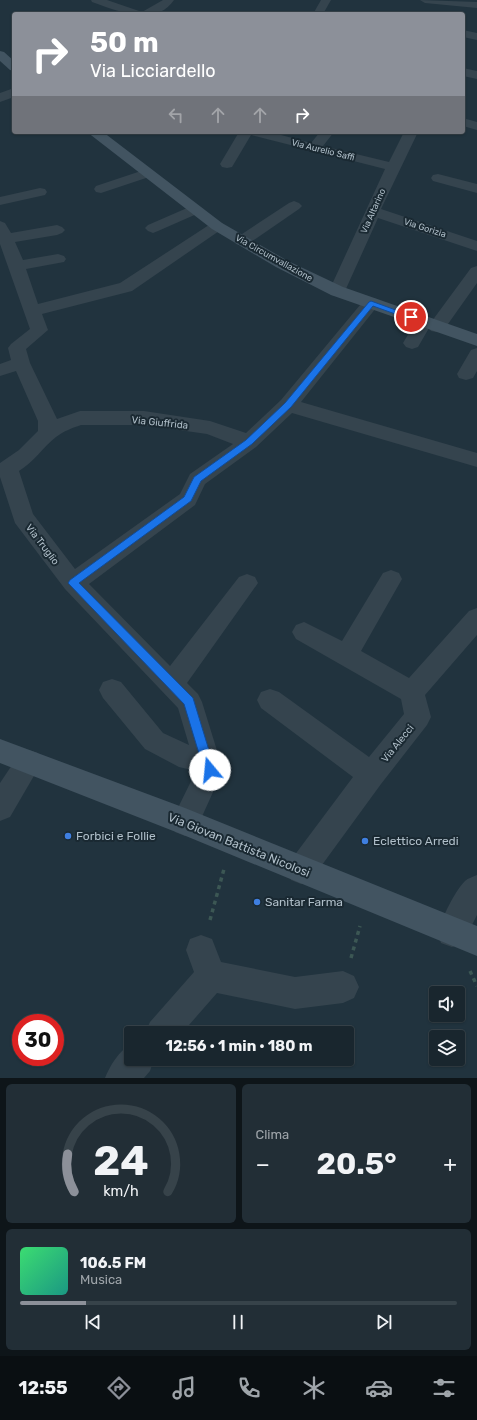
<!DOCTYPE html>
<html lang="it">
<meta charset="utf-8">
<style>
body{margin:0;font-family:Rubik,sans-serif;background:#222e36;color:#f1f3f6;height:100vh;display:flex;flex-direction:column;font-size:15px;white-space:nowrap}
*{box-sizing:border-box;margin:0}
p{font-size:13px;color:#9fa5aa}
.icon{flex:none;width:22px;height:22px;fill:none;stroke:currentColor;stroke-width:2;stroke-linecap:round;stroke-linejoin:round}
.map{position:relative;height:1078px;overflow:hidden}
.drawer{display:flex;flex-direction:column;gap:6px;padding:6px;background:#0e1519;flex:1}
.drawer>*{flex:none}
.top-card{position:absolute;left:12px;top:12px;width:453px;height:122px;border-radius:4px;box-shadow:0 1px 3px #0004,0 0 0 1px #37434a;background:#8c9099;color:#fff;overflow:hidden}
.controls{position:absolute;left:429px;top:986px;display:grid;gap:8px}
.controls a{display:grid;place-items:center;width:36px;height:36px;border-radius:4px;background:#19262e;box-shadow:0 1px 3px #0004,0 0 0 1px #37434a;font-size:20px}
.speed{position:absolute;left:12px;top:1014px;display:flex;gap:8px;font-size:20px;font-weight:700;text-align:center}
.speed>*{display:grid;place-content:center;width:52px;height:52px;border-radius:50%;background:#19262e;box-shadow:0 1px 3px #0004,0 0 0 1px #37434a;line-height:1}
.speed .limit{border:6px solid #d22;background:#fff;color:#111}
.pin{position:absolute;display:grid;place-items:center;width:34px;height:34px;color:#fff;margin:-17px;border:2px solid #fff;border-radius:50%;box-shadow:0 1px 4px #0007}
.me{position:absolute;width:44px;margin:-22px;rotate:343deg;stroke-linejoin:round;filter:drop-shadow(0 0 3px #0008)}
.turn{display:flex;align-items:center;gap:14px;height:84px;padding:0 12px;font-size:18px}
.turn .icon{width:52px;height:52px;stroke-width:2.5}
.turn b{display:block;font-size:28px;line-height:34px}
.lanes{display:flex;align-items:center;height:38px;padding:0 12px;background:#0003;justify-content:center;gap:20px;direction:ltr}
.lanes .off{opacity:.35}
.big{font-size:30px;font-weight:700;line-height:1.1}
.drawer .card{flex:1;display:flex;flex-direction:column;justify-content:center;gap:6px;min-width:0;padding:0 14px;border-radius:6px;background:#222e36}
.drawer .dial{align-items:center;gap:0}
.dial svg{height:104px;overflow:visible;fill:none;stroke:#37434a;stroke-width:7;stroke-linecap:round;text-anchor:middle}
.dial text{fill:#f1f3f6;stroke:none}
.song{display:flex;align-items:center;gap:12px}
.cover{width:48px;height:48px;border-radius:6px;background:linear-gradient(135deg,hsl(140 70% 55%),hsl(170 70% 35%))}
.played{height:4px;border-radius:2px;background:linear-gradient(90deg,#8c9099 15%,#37434a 15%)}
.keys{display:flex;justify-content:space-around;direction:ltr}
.heat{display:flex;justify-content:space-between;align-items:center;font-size:22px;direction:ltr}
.drawer .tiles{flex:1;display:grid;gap:6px;grid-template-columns:1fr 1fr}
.card:last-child{grid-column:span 2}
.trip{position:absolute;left:124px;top:1026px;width:230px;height:40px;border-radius:4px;background:#19262e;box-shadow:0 1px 3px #0004,0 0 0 1px #37434a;font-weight:700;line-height:40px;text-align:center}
.tab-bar{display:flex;height:64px;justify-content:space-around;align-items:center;background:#0a0f12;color:#9fa5aa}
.tab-bar .icon{width:28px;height:28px}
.tab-bar .active{color:#8c9099}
.tab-bar b{font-size:18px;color:#f1f3f6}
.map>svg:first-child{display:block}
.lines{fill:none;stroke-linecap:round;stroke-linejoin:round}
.path{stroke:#3c5754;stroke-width:3.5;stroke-dasharray:4 4;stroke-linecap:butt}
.street{fill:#35444e;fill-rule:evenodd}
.secondary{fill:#425461;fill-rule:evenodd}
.route{fill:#1a73e8;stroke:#114b97}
.shop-dot{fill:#3f7fe0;stroke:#1a2932;stroke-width:1.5}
.labels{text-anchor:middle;stroke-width:4;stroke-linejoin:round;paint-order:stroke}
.far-street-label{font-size:9px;fill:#b0bfc9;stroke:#1a2932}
.street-label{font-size:10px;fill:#b0bfc9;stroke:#1a2932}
.near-poi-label{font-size:12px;fill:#b0bfc9;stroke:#1a2932;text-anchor:start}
.near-street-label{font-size:12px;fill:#b0bfc9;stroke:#1a2932}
</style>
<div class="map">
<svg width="477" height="1078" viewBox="0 0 477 1078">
<rect width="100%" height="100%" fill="#21333e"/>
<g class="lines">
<g class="path">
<polyline points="210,920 224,869"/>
<polyline points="351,958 360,926"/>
<polyline points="470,971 477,986"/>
</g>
<g class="street">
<path d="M91,0H107L142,12L163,0H174C156,27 117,11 92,2Z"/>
<polygon points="321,0 331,0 323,14 313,14"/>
<polygon points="420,0 477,2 477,8 425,3"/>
<polygon points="463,30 477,33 477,40 463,37"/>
<polygon points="463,68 477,71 477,79 463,76"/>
<polygon points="14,88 14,97 0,102 0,93"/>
<polygon points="463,118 477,122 477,130 463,126"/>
<polygon points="239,132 270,132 311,143 320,132 334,132 323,146 389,162 404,132 418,132 381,209 477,241 477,251 378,218 345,291 343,295 337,296 331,295 329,291 385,169 251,135 232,167 227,168 222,167 220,164"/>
<polygon points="147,169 152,170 154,173 152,176 101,193 96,192 94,189 96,186"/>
<polygon points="438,174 477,184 477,193 433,181 431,178 433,175"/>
<polygon points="40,188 45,189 47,192 45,195 0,205 0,197"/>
<polygon points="294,201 299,203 302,206 299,209 248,244 242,246 236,244 234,241 236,238 289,203"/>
<polygon points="194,205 199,207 202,210 199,213 158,231 153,233 148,231 145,228 148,225"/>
<path d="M0,221L5,223L11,233L57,225L62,227L65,230L62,233L57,235L15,242L23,260L58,254L64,256L66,259L64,262L26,269L38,304L120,283L212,223L217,221L222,223L225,226L222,229L132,291L42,314L48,330L26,349L30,363L57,419L80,411H144L210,421L246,433L281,400L365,299L371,298L377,299L380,303L301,402L477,453V467L292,413L256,447L205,484L195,505L89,584L170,666L239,577L247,574L255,577L258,583L187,683L198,694L202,702L223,770L195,832L185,836L175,832L171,822L196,771L179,767L145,749L103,698L99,690L103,682L112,679L121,682L163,733L189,745L178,708L65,589L15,523L0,477V463L19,450L38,431V421L16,371L0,376V364L11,360L8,348L11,344L30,329L0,244ZM81,425H144L207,434L233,444L190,474L180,494L75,569L33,514L19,471C34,462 43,447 56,437C64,431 72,428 81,425Z"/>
<polygon points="477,266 477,283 443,331 437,332 431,331 429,328 418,347 412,349 406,347 403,343 418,318 424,317 430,318 432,321 471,268"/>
<polygon points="477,348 477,371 473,378 466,380 459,378 457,374 471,350"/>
<polygon points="391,570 399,573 402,579 361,651 409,678 469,611 477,608 477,635 425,695 431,717 427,725 381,784 311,880 301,884 291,880 287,870 291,860 353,777 261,708 257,700 261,692 270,689 279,692 369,757 404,714 401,699 296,639 292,632 296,625 304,622 342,641 383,573"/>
<polygon points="29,750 38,753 42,762 10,817 0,821 0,783 20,753"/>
<path d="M477,875V915L463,943L452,947L441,943L437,932C443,917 454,892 465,881C468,878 473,877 477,875Z"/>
<polygon points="201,935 212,939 221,962 295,977 343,971 354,976 359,987 354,998 343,1003 295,1009 217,993 182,1033 145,1033 150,1022 194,972 186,950 190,939"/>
<path d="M131,1045V1059H154L150,1071L144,1078H105C110,1066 119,1050 131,1045Z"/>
</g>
<g class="secondary">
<polygon points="0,51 4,52 14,61 14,71 10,70 0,61"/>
<polygon points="87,132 103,132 222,223 288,261 343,287 477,334 477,346 331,295 276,267 212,229"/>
<polygon points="0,739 185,808 477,926 477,956 181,834 0,763"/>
</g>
</g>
<polygon class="route" points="371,301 415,317 414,319 409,319 373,306 291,407 252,444 201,481 191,501 79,583 193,698 215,770 214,774 210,775 206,774 204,770 184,704 68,583 70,580 184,497 194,477 246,440 285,403 369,302"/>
<g class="shop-dot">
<circle cx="68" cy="836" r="4"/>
<circle cx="365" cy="841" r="4"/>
<circle cx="257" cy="902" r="4"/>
</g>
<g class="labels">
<g class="far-street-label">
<text transform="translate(323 150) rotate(14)" y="3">Via Aurelio Saffi</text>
<text transform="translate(373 211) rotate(-66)" y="3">Via Altarino</text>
<text transform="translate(425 228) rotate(18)" y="3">Via Gorizia</text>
<text transform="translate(274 258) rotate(29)" y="3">Via Circumvallazione</text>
</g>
<g class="street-label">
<text transform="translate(160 422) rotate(6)" y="4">Via Giuffrida</text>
<text transform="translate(43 544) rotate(53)" y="4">Via Truglio</text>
<text transform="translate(397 743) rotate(-51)" y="4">Via Alecci</text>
</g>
<g class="near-poi-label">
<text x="76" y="840">Forbici e Follie</text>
<text x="373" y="845">Eclettico Arredi</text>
<text x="265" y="906">Sanitar Farma</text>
</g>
<g class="near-street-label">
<text transform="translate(239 845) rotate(22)" y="4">Via Giovan Battista Nicolosi</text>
</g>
</g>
</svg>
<div class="controls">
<a><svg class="icon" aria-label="sound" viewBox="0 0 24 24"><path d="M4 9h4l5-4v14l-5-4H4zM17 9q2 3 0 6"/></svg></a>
<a><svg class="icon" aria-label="layers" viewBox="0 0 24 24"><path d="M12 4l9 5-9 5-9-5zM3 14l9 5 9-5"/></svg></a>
</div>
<div class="speed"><div class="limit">30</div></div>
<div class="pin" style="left:411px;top:317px;background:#d93025"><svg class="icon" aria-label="arrive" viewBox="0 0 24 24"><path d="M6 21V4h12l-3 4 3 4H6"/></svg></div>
<svg class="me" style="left:210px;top:770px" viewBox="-20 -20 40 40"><circle r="19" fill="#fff"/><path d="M0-13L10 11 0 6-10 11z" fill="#1a73e8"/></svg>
<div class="trip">12:56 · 1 min · 180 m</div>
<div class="top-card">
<div class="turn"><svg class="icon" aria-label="right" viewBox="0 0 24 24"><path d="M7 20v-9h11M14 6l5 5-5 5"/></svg><div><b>50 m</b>Via Licciardello</div></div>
<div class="lanes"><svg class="icon off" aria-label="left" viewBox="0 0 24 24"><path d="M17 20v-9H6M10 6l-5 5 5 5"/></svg><svg class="icon off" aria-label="ahead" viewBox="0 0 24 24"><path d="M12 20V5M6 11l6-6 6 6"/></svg><svg class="icon off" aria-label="ahead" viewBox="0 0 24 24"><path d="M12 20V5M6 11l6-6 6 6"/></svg><svg class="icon" aria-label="right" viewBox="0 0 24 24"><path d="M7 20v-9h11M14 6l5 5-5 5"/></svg></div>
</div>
</div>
<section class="drawer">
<div class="tiles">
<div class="card dial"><svg viewBox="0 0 100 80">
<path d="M14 69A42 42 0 1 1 86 69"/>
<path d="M14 69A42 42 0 0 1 9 40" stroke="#8c9099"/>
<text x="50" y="56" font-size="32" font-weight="700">24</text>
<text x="50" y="72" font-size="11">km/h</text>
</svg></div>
<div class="card"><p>Clima</p>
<div class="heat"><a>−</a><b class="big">20.5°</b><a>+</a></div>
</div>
<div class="card">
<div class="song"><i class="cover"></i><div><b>106.5 FM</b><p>Musica</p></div></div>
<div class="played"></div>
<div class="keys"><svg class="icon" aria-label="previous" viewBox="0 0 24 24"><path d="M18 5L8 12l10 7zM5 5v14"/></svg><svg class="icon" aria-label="pause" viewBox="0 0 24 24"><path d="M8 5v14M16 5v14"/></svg><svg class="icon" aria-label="next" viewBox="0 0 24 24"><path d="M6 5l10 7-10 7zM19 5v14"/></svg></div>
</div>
</div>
</section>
<nav class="tab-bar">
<b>12:55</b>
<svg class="icon active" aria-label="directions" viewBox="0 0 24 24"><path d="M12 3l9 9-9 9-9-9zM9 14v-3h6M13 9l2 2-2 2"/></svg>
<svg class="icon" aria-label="music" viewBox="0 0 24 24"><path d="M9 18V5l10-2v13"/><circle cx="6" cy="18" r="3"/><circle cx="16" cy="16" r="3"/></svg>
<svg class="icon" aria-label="phone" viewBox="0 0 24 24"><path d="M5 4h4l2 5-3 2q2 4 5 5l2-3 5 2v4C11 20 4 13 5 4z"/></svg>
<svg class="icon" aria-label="climate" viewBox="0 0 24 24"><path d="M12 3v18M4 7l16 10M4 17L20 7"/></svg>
<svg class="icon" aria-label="car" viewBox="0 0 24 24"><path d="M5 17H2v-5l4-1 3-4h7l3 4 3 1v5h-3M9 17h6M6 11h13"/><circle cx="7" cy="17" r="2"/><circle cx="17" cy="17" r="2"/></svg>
<svg class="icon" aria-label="filters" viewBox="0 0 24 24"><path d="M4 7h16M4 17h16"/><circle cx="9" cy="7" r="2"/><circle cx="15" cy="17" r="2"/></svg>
</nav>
